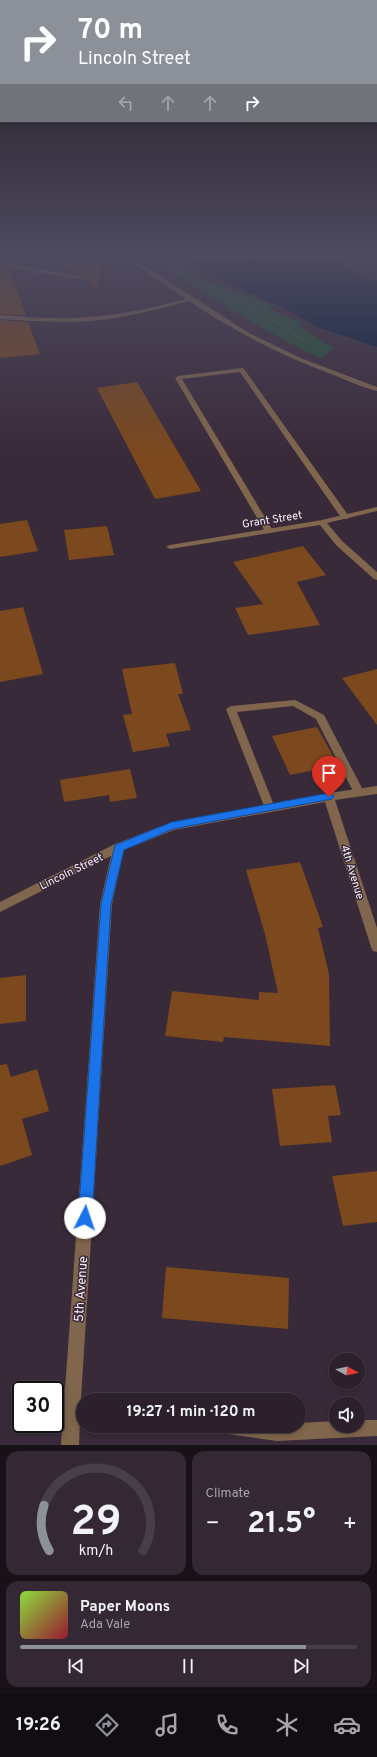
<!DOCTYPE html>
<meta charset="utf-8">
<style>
body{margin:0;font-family:Overpass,sans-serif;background:#332833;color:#f1f3f6;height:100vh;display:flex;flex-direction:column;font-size:15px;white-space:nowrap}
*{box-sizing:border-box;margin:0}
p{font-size:13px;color:#a6a3a9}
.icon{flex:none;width:22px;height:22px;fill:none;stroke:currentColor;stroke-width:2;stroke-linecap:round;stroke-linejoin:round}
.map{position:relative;height:1445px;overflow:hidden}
.side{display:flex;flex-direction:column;gap:6px;padding:6px;background:#181218;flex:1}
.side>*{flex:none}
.banner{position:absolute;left:0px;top:0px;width:377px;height:122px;box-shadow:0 2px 6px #0003,0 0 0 1px #473e47;background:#8c9099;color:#fff;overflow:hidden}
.needle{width:26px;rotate:98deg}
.controls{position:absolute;left:329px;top:1353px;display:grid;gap:8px}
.controls a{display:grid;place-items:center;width:36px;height:36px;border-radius:50%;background:#2b202b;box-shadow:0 2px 6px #0003,0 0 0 1px #473e47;font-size:20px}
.speed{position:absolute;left:12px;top:1381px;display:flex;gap:8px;font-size:20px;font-weight:700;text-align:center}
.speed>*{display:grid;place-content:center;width:52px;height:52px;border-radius:50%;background:#2b202b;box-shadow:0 2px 6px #0003,0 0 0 1px #473e47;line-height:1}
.speed .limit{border:2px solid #111;border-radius:6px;background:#fff;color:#111}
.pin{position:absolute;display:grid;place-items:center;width:34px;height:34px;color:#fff;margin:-41px -17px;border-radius:50% 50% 50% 0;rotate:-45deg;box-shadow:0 0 4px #0007}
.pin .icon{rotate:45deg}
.me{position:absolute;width:44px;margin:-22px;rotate:4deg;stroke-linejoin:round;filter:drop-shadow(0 0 3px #0008)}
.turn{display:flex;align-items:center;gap:14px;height:84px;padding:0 12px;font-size:18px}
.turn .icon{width:52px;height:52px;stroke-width:2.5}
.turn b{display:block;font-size:28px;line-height:34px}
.lanes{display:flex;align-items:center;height:38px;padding:0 12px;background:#0003;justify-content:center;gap:20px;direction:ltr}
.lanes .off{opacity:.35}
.big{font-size:30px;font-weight:700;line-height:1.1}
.side .tile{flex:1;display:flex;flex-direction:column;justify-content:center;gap:6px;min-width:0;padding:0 14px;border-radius:12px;background:#332833}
.side .dial{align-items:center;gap:0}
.dial svg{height:104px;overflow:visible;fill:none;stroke:#473e47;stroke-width:7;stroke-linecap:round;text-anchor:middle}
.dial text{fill:#f1f3f6;stroke:none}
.song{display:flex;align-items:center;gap:12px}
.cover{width:48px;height:48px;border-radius:6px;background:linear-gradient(135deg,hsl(90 70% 55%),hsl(350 70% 35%))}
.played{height:4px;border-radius:2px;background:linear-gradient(90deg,#8c9099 85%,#473e47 85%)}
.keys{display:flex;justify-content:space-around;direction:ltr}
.heat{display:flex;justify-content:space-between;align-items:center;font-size:22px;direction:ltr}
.side .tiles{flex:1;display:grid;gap:6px;grid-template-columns:1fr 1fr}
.tile:last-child{grid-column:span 2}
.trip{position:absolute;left:76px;top:1393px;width:230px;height:40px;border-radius:20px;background:#2b202b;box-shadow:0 2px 6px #0003,0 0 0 1px #473e47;font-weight:700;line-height:40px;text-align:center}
.dock{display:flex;height:64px;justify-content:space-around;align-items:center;background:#110d11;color:#a6a3a9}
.dock .icon{width:28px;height:28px}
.dock .active{color:#8c9099}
.dock b{font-size:18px;color:#f1f3f6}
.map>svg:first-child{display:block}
.green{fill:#1f5332}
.water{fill:#001a39}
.building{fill:#7c481d}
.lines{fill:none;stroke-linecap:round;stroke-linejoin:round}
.path{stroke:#948794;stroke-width:1.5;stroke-dasharray:0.5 2;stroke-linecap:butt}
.service{fill:#80664c;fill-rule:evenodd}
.minor{fill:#80664c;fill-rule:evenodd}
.tertiary{fill:#80664c;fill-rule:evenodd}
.route{fill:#1a73e8;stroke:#114b97}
.labels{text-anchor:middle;stroke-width:3;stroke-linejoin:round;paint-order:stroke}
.street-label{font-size:11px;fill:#faf0fa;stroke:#392a39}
.near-street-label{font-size:13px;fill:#faf0fa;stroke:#392a39}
</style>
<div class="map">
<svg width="377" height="1445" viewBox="0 0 377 1445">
<rect width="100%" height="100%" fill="#392a39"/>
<path class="green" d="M145,254H162L202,279L268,303L273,311L292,319L303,322L298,326L334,348L320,358C258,329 202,291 145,254Z"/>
<polygon class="water" points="171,254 334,254 339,257 347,268 377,282 377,347 317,327 286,309 195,269"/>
<g class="building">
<polygon points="46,254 89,254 103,264 96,288 84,279 85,276 76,274"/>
<polygon points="0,264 9,267 26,315 0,314"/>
<polygon points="0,320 28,322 40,354 0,358"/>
<polygon points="137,382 201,491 155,499 97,388"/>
<polygon points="27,520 38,551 0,557 0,524"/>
<polygon points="107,526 114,555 69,560 64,530"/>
<polygon points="303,546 326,575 297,582 320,625 248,635 235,608 263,604 233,562"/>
<polygon points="23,607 43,674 0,682 0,611"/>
<polygon points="175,663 183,694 178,694 191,730 166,734 170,746 133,752 123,715 132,714 122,669"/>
<polygon points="377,669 377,725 342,678"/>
<polygon points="317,727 338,765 290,775 272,736"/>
<polygon points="130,769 137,798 110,802 109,795 64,802 60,780"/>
<polygon points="300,862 323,927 318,928 329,974 330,1046 224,1037 223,1042 165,1036 172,991 259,1000 259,992 278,993 265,934 246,870"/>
<polygon points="26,975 26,1021 0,1024 0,978"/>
<polygon points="7,1064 11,1077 37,1069 49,1111 22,1119 32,1155 0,1166 0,1065"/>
<polygon points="335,1085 341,1115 328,1116 332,1142 280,1146 272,1089"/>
<polygon points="377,1171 377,1222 343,1226 332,1176"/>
<polygon points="166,1267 289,1278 288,1329 162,1318"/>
</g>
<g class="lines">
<polyline class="path" points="208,286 250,306 307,342"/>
<g class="service">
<polygon points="0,258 27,267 84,277 81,279 26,271 0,262"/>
<polygon points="242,368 244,369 348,515 348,519 342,519 240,372 182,379 273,531 272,533 266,533 175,378 178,376"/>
<polygon points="295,700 324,715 364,792 363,795 355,795 316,719 293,706 237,712 275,808 274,811 266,811 226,709 231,706"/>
</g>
<g class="minor">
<polygon points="377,507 377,511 327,523 342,541 377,572 377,580 374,579 336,545 320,525 170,549 166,547 170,545 322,520"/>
<polygon points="377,786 377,794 335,800 377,928 377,952 373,951 371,947 325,802 174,830 124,850 112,904 81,1399 84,1400 83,1416 80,1416 79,1445 61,1445 100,904 111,856 0,912 0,902 115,844 172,822 329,793"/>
<polygon points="358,1420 377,1420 377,1436 277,1441 228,1434 222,1432 220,1426 299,1426 299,1423 336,1421 336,1426 358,1426"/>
</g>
<path class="tertiary" d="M120,254H126L249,333L303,359L377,387V391C361,387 346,380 331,374C280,355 234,331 189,301C157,310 123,318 89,321C60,323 30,321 0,319V315C30,317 59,320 89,317C122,315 154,307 186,299Z"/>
</g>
<linearGradient id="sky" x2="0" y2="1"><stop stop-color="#1f171f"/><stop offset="0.56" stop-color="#4e4a5f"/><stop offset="1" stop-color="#4e4a5f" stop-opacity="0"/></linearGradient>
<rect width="377" height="457" fill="url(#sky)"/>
<polygon class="route" points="329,793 332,794 334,797 332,799 173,829 124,850 111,904 92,1218 90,1223 85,1225 80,1223 78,1218 101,904 115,845 172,822"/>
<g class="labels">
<g class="street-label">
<text transform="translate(272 519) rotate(-9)" y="4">Grant Street</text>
<text transform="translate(71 871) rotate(-26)" y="4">Lincoln Street</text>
<text transform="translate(353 872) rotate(73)" y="4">4th Avenue</text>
</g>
<g class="near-street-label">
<text transform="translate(80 1289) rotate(-86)" y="5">5th Avenue</text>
</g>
</g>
</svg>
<div class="controls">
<a><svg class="needle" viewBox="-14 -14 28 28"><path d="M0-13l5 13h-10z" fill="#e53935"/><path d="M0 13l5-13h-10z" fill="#a6a3a9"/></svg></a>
<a><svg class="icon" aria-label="sound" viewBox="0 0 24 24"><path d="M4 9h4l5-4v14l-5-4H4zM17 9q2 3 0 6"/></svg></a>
</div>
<div class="speed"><div class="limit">30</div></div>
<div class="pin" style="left:329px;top:797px;background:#d93025"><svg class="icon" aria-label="arrive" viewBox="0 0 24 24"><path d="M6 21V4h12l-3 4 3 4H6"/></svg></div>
<svg class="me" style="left:85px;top:1218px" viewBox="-20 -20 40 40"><circle r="19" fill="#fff"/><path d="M0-13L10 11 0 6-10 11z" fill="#1a73e8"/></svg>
<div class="trip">19:27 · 1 min · 120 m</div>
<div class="banner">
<div class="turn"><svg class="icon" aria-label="right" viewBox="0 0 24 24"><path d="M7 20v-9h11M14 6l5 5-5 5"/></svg><div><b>70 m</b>Lincoln Street</div></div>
<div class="lanes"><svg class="icon off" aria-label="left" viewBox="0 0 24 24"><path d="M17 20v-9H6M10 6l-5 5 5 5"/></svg><svg class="icon off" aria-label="ahead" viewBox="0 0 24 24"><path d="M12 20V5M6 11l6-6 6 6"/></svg><svg class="icon off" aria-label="ahead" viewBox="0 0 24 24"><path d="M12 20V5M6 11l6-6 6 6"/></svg><svg class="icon" aria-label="right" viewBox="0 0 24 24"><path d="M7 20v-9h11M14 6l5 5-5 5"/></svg></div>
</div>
</div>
<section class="side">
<div class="tiles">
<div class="tile dial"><svg viewBox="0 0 100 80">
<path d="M14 69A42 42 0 1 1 86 69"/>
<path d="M14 69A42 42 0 0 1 10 34" stroke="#8c9099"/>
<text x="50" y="56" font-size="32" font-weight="700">29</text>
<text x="50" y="72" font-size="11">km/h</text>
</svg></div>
<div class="tile"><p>Climate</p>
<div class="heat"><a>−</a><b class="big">21.5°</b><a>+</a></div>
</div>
<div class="tile">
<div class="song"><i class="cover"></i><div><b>Paper Moons</b><p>Ada Vale</p></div></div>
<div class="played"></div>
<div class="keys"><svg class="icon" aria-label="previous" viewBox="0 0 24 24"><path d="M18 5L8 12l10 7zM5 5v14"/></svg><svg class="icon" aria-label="pause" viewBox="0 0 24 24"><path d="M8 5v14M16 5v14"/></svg><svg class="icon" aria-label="next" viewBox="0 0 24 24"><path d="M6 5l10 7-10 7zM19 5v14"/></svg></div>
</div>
</div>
</section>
<nav class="dock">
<b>19:26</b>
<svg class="icon active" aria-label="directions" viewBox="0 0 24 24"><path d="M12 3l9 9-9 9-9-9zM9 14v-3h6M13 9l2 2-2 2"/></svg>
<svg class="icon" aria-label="music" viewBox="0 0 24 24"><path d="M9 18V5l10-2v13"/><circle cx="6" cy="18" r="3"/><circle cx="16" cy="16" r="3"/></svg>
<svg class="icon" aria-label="phone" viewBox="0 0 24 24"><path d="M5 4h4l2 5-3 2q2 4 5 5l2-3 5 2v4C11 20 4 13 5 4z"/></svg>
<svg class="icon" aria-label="climate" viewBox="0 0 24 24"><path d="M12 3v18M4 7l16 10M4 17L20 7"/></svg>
<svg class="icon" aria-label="car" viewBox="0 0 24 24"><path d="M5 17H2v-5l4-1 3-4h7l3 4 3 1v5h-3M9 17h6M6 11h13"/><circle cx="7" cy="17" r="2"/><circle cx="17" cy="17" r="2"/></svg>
</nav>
